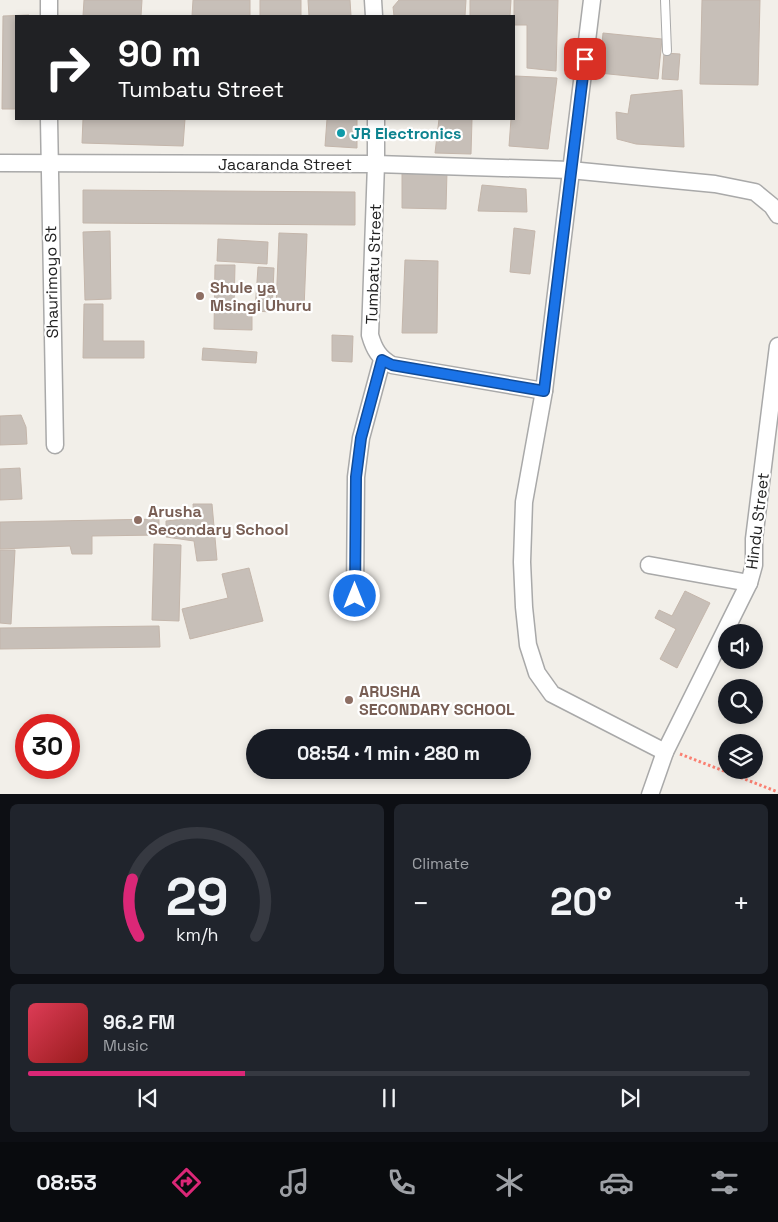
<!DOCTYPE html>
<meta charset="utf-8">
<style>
body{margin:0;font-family:"Space Grotesk",sans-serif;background:#20242c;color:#f1f3f6;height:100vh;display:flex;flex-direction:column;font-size:19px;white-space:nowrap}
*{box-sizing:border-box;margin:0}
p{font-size:16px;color:#9ea1a6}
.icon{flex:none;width:28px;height:28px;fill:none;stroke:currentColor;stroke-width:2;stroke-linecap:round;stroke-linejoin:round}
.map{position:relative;height:794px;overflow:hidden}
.details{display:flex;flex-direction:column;gap:10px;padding:10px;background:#0d0f14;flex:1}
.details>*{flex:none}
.banner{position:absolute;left:15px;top:15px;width:500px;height:105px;border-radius:0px;box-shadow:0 2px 8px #0003;background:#202124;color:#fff;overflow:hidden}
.controls{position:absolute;left:718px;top:624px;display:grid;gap:10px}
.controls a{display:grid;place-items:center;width:45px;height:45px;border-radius:50%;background:#171b24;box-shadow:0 2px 8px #0003;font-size:25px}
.speed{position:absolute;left:15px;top:714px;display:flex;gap:10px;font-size:25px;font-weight:700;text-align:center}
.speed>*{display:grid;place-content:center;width:65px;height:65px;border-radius:50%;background:#171b24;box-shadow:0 2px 8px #0003;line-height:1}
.speed .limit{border:8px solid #d22;background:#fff;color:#111}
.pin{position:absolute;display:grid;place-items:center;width:42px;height:42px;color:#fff;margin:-21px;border-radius:10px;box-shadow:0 2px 8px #0006}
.me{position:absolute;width:55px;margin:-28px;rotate:0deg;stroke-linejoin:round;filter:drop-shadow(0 0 4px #0008)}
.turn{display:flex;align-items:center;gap:18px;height:105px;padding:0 20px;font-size:22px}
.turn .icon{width:65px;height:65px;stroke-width:2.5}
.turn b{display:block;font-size:35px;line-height:42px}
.big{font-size:38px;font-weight:700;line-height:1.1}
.details .widget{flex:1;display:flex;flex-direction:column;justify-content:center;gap:8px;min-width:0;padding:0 18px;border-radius:8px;background:#20242c}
.details .dial{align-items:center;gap:0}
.dial svg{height:130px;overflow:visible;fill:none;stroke:#363941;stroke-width:7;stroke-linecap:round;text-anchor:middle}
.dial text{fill:#f1f3f6;stroke:none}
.song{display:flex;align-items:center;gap:15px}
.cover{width:60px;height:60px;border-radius:8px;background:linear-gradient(135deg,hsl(350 70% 55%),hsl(0 70% 35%))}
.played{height:5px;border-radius:2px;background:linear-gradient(90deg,#db2777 30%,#363941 30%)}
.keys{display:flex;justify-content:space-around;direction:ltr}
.heat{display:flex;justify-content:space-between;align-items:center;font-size:28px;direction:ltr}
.details .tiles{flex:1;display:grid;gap:10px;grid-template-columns:1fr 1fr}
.widget:last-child{grid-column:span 2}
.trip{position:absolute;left:246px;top:729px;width:285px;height:50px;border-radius:25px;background:#171b24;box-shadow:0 2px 8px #0003;font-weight:700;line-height:50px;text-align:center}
.tabs{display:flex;height:80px;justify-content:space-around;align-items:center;background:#090b0e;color:#9ea1a6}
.tabs .icon{width:35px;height:35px}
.tabs .on{color:#db2777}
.tabs b{font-size:22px;color:#f1f3f6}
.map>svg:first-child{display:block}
.building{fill:#c7bfb8;stroke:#c4b6ab}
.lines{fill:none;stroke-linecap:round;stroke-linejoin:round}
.service-casing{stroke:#a9a9a9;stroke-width:10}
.minor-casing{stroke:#a9a9a9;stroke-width:19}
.path{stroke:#fa8072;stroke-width:3;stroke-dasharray:2.5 2.5;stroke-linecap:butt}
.service{stroke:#fff;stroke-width:8}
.minor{stroke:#fff;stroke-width:16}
.route-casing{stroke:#114b97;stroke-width:12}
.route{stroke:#1a73e8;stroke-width:9}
.culture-dot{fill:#0f9aa8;stroke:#fff;stroke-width:2}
.education-dot{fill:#8d6e63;stroke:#fff;stroke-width:2}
.labels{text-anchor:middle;stroke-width:4.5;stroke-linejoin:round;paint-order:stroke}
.culture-label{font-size:16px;font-weight:bold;fill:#0d838f;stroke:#fff;text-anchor:start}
.street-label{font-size:16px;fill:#222;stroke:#fff}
.education-label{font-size:16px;font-weight:bold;fill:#785e54;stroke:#fff;text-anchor:start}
</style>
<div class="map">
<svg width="778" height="795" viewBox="0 0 778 795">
<rect width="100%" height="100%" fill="#f2efe9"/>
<g class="building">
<polygon points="84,0 142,0 141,16 83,16"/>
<polygon points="193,0 250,0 250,16 192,16"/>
<rect x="260" y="0" width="41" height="16"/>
<polygon points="308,0 350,0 351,16 309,16"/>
<polygon points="399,0 466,0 465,16 394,16 393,7"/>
<polygon points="470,0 511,0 510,16 470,16"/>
<polygon points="514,0 558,0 556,71 527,68 527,25 514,25"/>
<polygon points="702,0 760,0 758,85 700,84"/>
<polygon points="29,15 29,16 16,16 16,109 2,109 3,16"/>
<polygon points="603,33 662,39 658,79 599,73"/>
<polygon points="664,53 680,54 678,80 662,79"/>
<polygon points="515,76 557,78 548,149 509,146 511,119 514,119"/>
<polygon points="682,90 684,147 636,144 617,139 616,112 628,114 631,95"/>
<polygon points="83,119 185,119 183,146 82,143"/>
<polygon points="327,119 357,119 357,148 325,146"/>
<polygon points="439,119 472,119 471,154 435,153"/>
<polygon points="447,171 446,209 402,208 402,173"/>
<polygon points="482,185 526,189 527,212 478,211"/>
<polygon points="83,190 355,192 355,225 83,223"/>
<polygon points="514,228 535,231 530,274 510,272"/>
<polygon points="110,231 111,299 85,300 83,232"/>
<polygon points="279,233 307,234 304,309 276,308"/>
<polygon points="218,239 268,242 267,264 217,261"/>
<polygon points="405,260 438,261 437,333 402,333"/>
<polygon points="215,265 235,265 234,309 252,310 252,330 214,329"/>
<polygon points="258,267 274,268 272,312 255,311"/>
<polygon points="84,304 103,304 103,341 144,341 144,358 83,358"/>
<polygon points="332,335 353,336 352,362 332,361"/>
<polygon points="203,348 257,352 256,363 202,360"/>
<polygon points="21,415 26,427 27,444 0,445 0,416"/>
<polygon points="20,468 22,499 0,500 0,469"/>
<polygon points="193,504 212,504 217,560 197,561 194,541 166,537 166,521 194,518"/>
<polygon points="159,519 159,535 92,536 92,554 72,554 70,546 0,549 0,522"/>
<polygon points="154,544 181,545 179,621 152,620"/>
<polygon points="0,550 15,550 11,624 0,623"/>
<polygon points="249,568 263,621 190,639 182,609 228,598 222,574"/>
<polygon points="685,591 710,603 677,668 660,659 676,629 655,618 659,610 672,616"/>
<polygon points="159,626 160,647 0,649 0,628"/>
</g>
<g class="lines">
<defs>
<polyline id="service" points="665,0 667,51"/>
<g id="minor">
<polyline points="49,0 49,16"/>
<polyline points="373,0 374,16"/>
<polyline points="592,0 544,391 524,502 522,562 524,607 528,645 537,673 552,694 665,752"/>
<polyline points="49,119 55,445"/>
<path d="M376,119V164L370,335C374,349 379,358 392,365L544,391"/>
<polyline points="0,163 376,164 570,170 715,184 755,192 772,206 778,215"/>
<polyline points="649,565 749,583"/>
<polyline points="355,596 356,477 361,438 382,360"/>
<polyline points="650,795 665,752 749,583 754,565 754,539 778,346"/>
</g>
</defs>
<use href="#service" class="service-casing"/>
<use href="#minor" class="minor-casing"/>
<polyline class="path" points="680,754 778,792"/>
<use href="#service" class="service"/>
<use href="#minor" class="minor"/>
</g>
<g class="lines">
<defs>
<polyline id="route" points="355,596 356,477 361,438 382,360 392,365 544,391 585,59"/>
</defs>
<use href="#route" class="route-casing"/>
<use href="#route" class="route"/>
</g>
<circle class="culture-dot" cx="341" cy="133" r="5"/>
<g class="education-dot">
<circle cx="200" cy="296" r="5"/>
<circle cx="138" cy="520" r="5"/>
<circle cx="349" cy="700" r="5"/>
</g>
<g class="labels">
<g class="culture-label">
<text x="351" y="139">JR Electronics</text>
</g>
<g class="street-label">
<text x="285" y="170">Jacaranda Street</text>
<text transform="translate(373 264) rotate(-88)" y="6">Tumbatu Street</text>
<text transform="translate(51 282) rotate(-91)" y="6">Shaurimoyo St</text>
<text transform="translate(757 521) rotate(-83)" y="6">Hindu Street</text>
</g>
<g class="education-label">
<text x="210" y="293">Shule ya<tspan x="210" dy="18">Msingi Uhuru</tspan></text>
<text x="148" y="517">Arusha<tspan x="148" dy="18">Secondary School</tspan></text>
<text x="359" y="697">ARUSHA<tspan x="359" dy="18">SECONDARY SCHOOL</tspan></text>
</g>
</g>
</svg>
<div class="controls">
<a><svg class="icon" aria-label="sound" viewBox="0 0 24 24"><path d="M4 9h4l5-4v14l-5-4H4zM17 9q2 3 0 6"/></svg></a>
<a><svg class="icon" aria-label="search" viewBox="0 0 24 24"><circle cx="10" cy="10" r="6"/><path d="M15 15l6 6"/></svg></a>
<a><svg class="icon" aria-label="layers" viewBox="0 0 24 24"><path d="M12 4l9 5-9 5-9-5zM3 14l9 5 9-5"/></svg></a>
</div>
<div class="speed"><div class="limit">30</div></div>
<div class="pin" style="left:585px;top:59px;background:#d93025"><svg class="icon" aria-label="arrive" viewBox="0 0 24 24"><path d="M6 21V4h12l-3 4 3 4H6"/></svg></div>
<svg class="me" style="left:355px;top:596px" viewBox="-20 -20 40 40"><circle r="17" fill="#1a73e8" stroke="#fff" stroke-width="3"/><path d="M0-11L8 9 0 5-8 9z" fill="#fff"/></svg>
<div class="trip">08:54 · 1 min · 280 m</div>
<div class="banner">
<div class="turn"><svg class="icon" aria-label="right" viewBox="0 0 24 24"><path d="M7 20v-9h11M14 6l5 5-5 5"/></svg><div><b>90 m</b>Tumbatu Street</div></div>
</div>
</div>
<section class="details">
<div class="tiles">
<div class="widget dial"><svg viewBox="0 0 100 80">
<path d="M14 69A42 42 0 1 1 86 69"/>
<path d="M14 69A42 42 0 0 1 10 34" stroke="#db2777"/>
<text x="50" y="56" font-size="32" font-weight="700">29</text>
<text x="50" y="72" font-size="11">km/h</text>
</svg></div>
<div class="widget"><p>Climate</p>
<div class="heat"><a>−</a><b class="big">20°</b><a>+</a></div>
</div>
<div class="widget">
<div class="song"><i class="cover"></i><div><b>96.2 FM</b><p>Music</p></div></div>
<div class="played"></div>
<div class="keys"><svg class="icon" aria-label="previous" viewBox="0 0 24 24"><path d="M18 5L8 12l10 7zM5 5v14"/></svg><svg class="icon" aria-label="pause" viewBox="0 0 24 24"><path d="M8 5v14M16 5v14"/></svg><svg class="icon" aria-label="next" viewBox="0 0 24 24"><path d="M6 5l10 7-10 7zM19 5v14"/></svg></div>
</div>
</div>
</section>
<nav class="tabs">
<b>08:53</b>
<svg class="icon on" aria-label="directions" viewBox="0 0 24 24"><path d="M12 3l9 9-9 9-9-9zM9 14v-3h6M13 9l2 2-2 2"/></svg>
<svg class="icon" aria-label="music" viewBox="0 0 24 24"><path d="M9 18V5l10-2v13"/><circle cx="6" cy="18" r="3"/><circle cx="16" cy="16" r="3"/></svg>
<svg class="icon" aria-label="phone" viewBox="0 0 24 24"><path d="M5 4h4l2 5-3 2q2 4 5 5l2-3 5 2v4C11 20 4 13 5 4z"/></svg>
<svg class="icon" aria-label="climate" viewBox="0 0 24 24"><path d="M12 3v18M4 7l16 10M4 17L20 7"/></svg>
<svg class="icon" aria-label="car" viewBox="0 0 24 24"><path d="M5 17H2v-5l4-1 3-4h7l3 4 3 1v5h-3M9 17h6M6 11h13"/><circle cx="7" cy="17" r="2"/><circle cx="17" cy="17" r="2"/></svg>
<svg class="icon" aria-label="filters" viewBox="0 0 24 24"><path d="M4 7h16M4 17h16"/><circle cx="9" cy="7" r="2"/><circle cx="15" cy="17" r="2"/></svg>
</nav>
